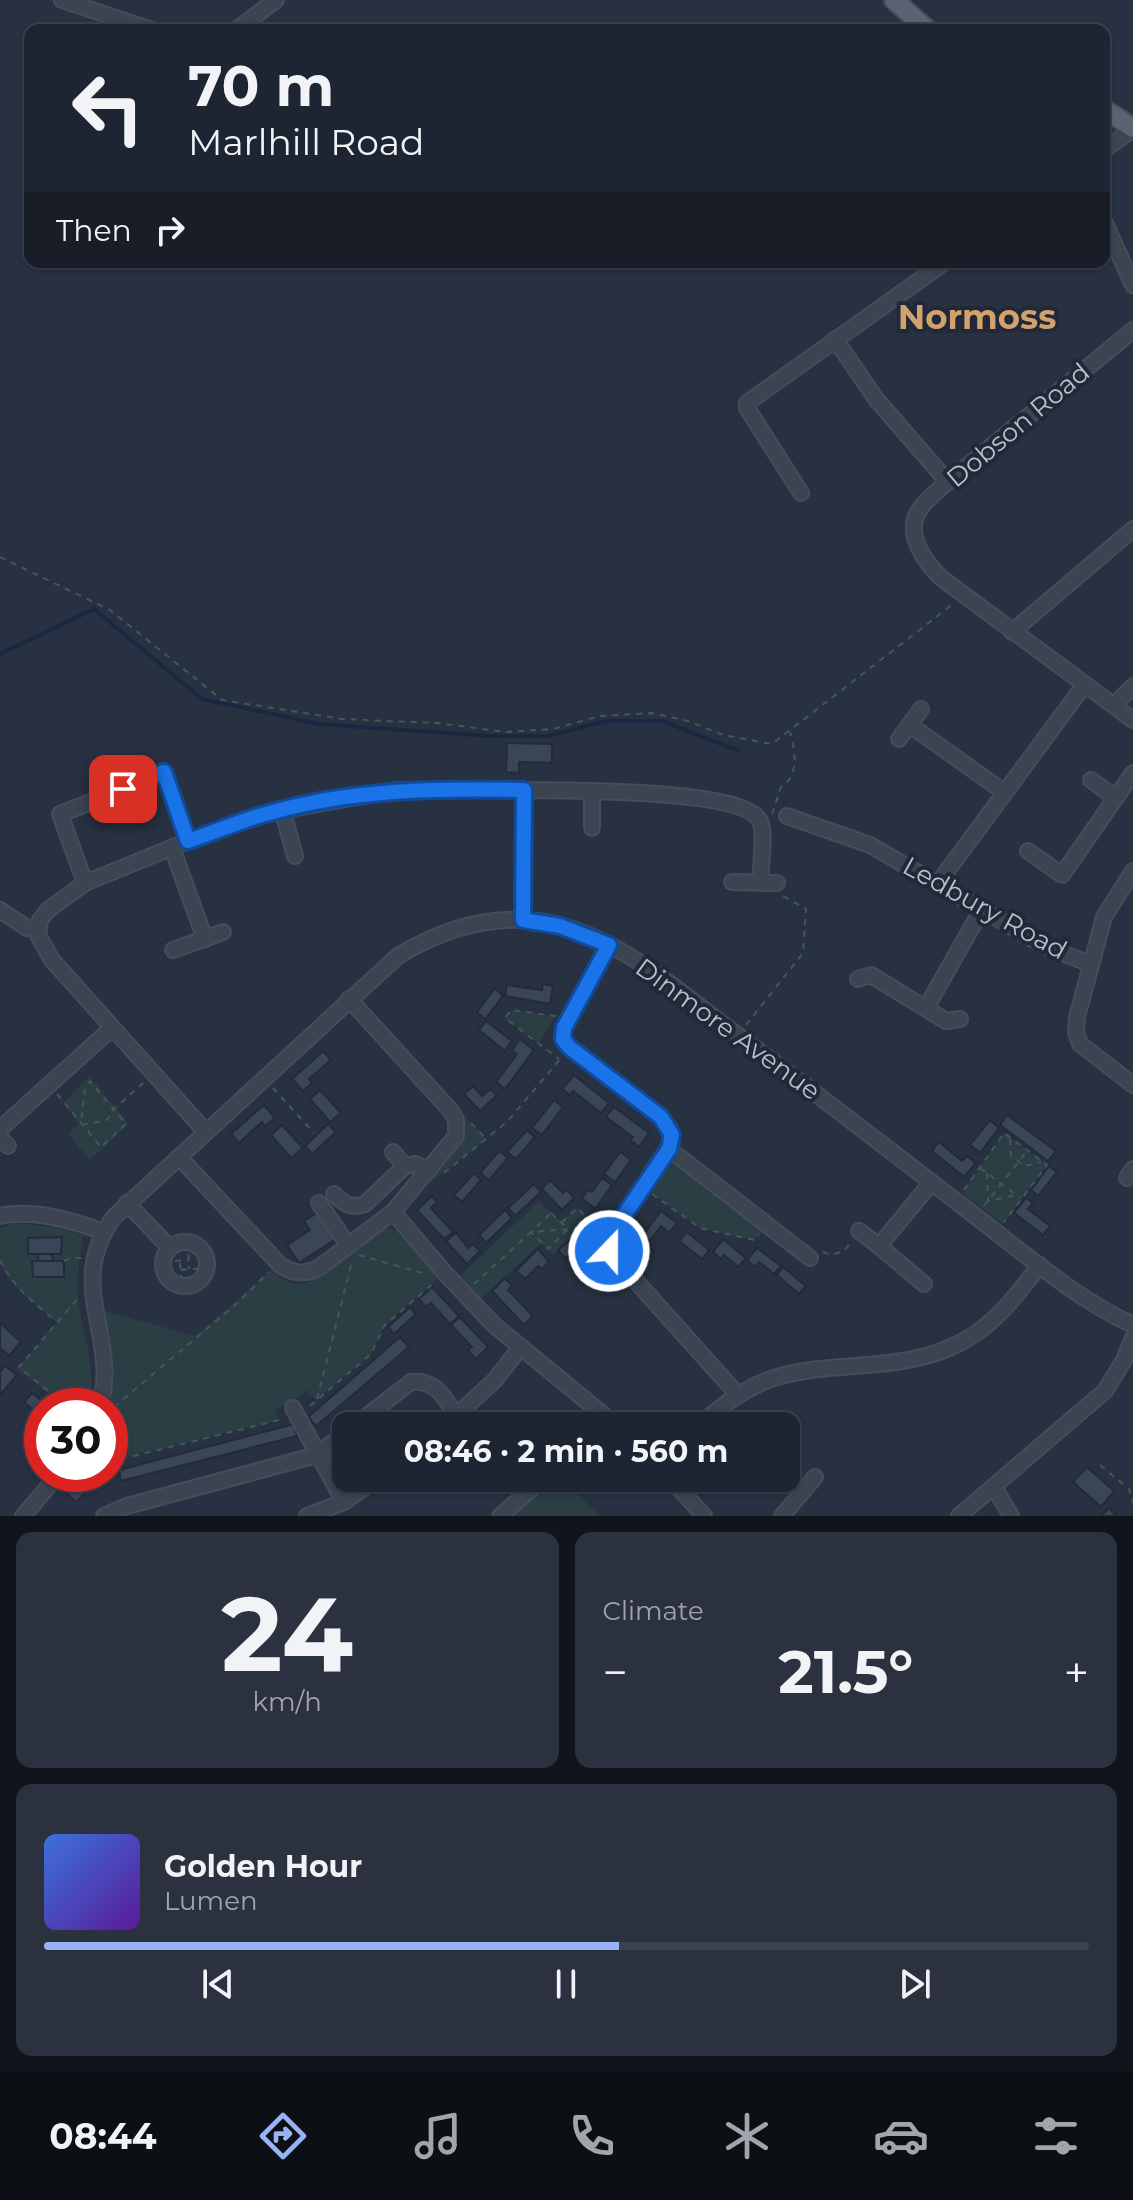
<!DOCTYPE html>
<meta charset="utf-8">
<style>
body{margin:0;font-family:Montserrat,sans-serif;background:#2b313e;color:#f1f3f6;height:100vh;display:flex;flex-direction:column;font-size:30px;white-space:nowrap}
*{box-sizing:border-box;margin:0}
p{font-size:26px;color:#a1a5ac}
.icon{flex:none;width:44px;height:44px;fill:none;stroke:currentColor;stroke-width:2;stroke-linecap:round;stroke-linejoin:round}
.map{position:relative;height:1516px;overflow:hidden}
.drawer{display:flex;flex-direction:column;gap:16px;padding:16px;background:#10141c;flex:1}
.drawer>*{flex:none}
.top-card{position:absolute;left:24px;top:24px;width:1086px;height:244px;border-radius:16px;box-shadow:0 2px 6px #0004,0 0 0 2px #3c424d;background:#1e2532;color:#f1f3f6;overflow:hidden}
.speed{position:absolute;left:24px;top:1388px;display:flex;gap:16px;font-size:40px;font-weight:700;text-align:center}
.speed>*{display:grid;place-content:center;width:104px;height:104px;border-radius:50%;background:#1e2532;box-shadow:0 2px 6px #0004,0 0 0 2px #3c424d;line-height:1}
.speed .limit{border:12px solid #d22;background:#fff;color:#111}
.pin{position:absolute;display:grid;place-items:center;width:68px;height:68px;color:#fff;margin:-34px;border-radius:16px;box-shadow:0 4px 12px #0006}
.me{position:absolute;width:88px;margin:-44px;rotate:22deg;stroke-linejoin:round;filter:drop-shadow(0 0 6px #0008)}
.turn{display:flex;align-items:center;gap:28px;height:168px;padding:0 32px;font-size:36px}
.turn .icon{width:104px;height:104px;stroke-width:2.5}
.turn b{display:block;font-size:56px;line-height:68px}
.then{display:flex;align-items:center;height:76px;padding:0 32px;background:#0003;gap:16px;font-size:30px}
.big{font-size:60px;font-weight:700;line-height:1.1}
.drawer .card{flex:1;display:flex;flex-direction:column;justify-content:center;gap:12px;min-width:0;padding:0 28px;border-radius:16px;background:#2b313e}
.drawer .dial{align-items:center;gap:0}
.dial b{font-size:104px;line-height:1}
.song{display:flex;align-items:center;gap:24px}
.cover{width:96px;height:96px;border-radius:12px;background:linear-gradient(135deg,hsl(220 70% 55%),hsl(270 70% 35%))}
.played{height:8px;border-radius:4px;background:linear-gradient(90deg,#96b3f4 55%,#3c424d 55%)}
.keys{display:flex;justify-content:space-around;direction:ltr}
.heat{display:flex;justify-content:space-between;align-items:center;font-size:44px;direction:ltr}
.drawer .tiles{flex:1;display:grid;gap:16px;grid-template-columns:1fr 1fr}
.card:last-child{grid-column:span 2}
.trip{position:absolute;left:332px;top:1412px;width:468px;height:80px;border-radius:16px;background:#1e2532;box-shadow:0 2px 6px #0004,0 0 0 2px #3c424d;font-weight:700;line-height:80px;text-align:center}
.tab-bar{display:flex;height:128px;justify-content:space-around;align-items:center;background:#0c0f14;color:#a1a5ac}
.tab-bar .icon{width:56px;height:56px}
.tab-bar .active{color:#96b3f4}
.tab-bar b{font-size:36px;color:#f1f3f6}
.map>svg:first-child{display:block}
.green{fill:#2a3e43}
.lines{fill:none;stroke-linecap:round;stroke-linejoin:round}
.stream{stroke:#1b2740;stroke-width:4}
.building{fill:#3a4558;stroke:#232a39;stroke-width:2}
.minor-casing{stroke:#464c5b;stroke-width:18}
.major-casing{stroke:#464c5b;stroke-width:22}
.path{stroke:#44575b;stroke-width:2;stroke-dasharray:6 6;stroke-linecap:butt}
.minor{stroke:#3c4452;stroke-width:14}
.major{stroke:#5b6272;stroke-width:18}
.route-casing{stroke:#114b97;stroke-width:20}
.route{stroke:#1a73e8;stroke-width:14}
.labels{text-anchor:middle;stroke-width:8;stroke-linejoin:round;paint-order:stroke}
.street-label{font-size:26px;fill:#babfcc;stroke:#212837}
.district-label{font-size:34px;font-weight:bold;fill:#d2a26e;stroke:#212837}
</style>
<div class="map">
<svg width="1133" height="1516" viewBox="0 0 1133 1516">
<rect width="100%" height="100%" fill="#283142"/>
<g class="green">
<polygon points="511,1010 555,1016 539,1044 505,1018"/>
<polygon points="89,1076 129,1124 89,1160 68,1133 79,1124 64,1103"/>
<polygon points="459,1110 486,1139 393,1212 462,1129"/>
<polygon points="1004,1133 1047,1165 1003,1224 962,1193"/>
<polygon points="671,1154 766,1228 754,1240 700,1228 647,1190"/>
<polygon points="539,1201 561,1222 577,1208 599,1227 595,1244 591,1249 575,1234 553,1255 541,1243 481,1299 460,1276"/>
<path d="M15,1223L54,1227L83,1235C81,1255 76,1278 78,1299C83,1336 98,1369 88,1406H65L17,1369L57,1322C37,1305 8,1287 0,1261C0,1251 0,1238 0,1228Z"/>
<path d="M384,1228L399,1231L440,1277L384,1326L371,1354L316,1400L307,1390L292,1402L275,1409L278,1420L110,1461V1406H106C114,1374 106,1342 101,1310L195,1336L271,1271C280,1276 289,1284 299,1284C319,1284 367,1241 384,1228Z"/>
<polygon points="553,1478 564,1478 599,1516 508,1516"/>
</g>
<g class="lines">
<polyline class="stream" points="0,654 94,609 202,699 319,724 490,736 548,736 605,721 662,721 739,751"/>
</g>
<g class="building">
<polygon points="507,743 552,744 552,763 519,762 519,773 506,772"/>
<polygon points="543,984 553,986 550,1004 505,996 507,985 542,990"/>
<polygon points="495,988 503,996 485,1019 477,1012"/>
<polygon points="486,1021 512,1041 505,1051 479,1030"/>
<polygon points="520,1039 534,1050 505,1089 496,1082 517,1054 512,1050"/>
<polygon points="323,1051 331,1060 309,1079 312,1083 303,1091 292,1079"/>
<polygon points="574,1075 609,1103 601,1113 573,1091 570,1095 562,1089"/>
<polygon points="473,1086 482,1096 490,1089 497,1095 480,1111 464,1094"/>
<polygon points="320,1090 341,1113 330,1122 310,1099"/>
<polygon points="554,1100 563,1107 542,1135 532,1128"/>
<polygon points="264,1105 275,1118 265,1126 262,1122 239,1143 231,1134"/>
<polygon points="614,1107 649,1133 639,1147 630,1140 633,1137 606,1117"/>
<polygon points="1007,1115 1056,1151 1048,1161 1000,1125"/>
<polygon points="990,1120 999,1128 980,1153 970,1145"/>
<polygon points="328,1124 336,1132 312,1154 305,1146"/>
<polygon points="282,1125 303,1148 291,1158 271,1135"/>
<polygon points="527,1130 535,1137 516,1159 507,1152"/>
<polygon points="939,1142 962,1161 967,1156 976,1163 964,1177 932,1151"/>
<polygon points="499,1151 508,1158 489,1180 480,1173"/>
<polygon points="620,1152 631,1160 615,1182 604,1174"/>
<polygon points="1049,1166 1057,1172 1038,1196 1031,1190"/>
<polygon points="474,1173 481,1180 462,1202 454,1195"/>
<polygon points="602,1178 612,1185 595,1209 582,1198 588,1190 592,1192"/>
<polygon points="550,1180 563,1193 567,1190 574,1198 562,1210 542,1189"/>
<polygon points="534,1184 541,1192 515,1216 508,1208"/>
<polygon points="432,1196 437,1202 431,1208 453,1232 444,1239 417,1210"/>
<polygon points="1026,1198 1033,1203 1028,1209 1050,1226 1043,1235 1014,1213"/>
<polygon points="321,1210 339,1237 299,1263 287,1245 310,1230 304,1221"/>
<polygon points="505,1210 512,1218 486,1243 479,1235"/>
<polygon points="661,1211 677,1223 669,1233 661,1226 646,1246 654,1252 647,1260 633,1248"/>
<polygon points="687,1232 709,1250 702,1259 679,1241"/>
<polygon points="456,1233 468,1248 473,1244 480,1251 467,1264 446,1241"/>
<polygon points="62,1237 61,1254 28,1254 28,1238"/>
<polygon points="571,1239 591,1262 582,1269 570,1255 566,1259 558,1250"/>
<polygon points="723,1239 746,1258 738,1267 724,1255 721,1259 713,1252"/>
<polygon points="757,1248 781,1266 774,1274 759,1262 755,1267 747,1260"/>
<polygon points="538,1249 549,1262 542,1269 538,1266 525,1279 516,1271"/>
<polygon points="37,1254 51,1254 54,1261 39,1261"/>
<polygon points="32,1261 64,1261 64,1277 33,1277"/>
<polygon points="783,1267 806,1286 799,1294 777,1275"/>
<polygon points="505,1278 512,1286 508,1290 533,1316 524,1325 492,1291"/>
<polygon points="432,1287 459,1316 450,1324 431,1303 426,1307 419,1299"/>
<polygon points="410,1307 416,1314 394,1334 388,1327"/>
<polygon points="460,1317 488,1347 476,1359 468,1350 472,1347 451,1325"/>
<polygon points="0,1323 21,1342 9,1356 0,1348"/>
<polygon points="400,1337 409,1347 316,1426 308,1417"/>
<polygon points="5,1366 17,1375 0,1395 0,1372"/>
<polygon points="32,1393 48,1406 42,1406 42,1417 24,1402"/>
<polygon points="294,1424 297,1436 121,1481 119,1470"/>
<polygon points="1087,1467 1114,1491 1101,1507 1073,1482"/>
<polygon points="85,1474 99,1474 77,1502 68,1495"/>
<polygon points="1109,1508 1117,1516 1101,1516"/>
</g>
<g class="lines">
<defs>
<g id="minor">
<polyline points="62,0 152,30"/>
<polyline points="236,30 276,0"/>
<polyline points="1104,150 1133,129"/>
<polyline points="1104,221 1133,285"/>
<path d="M1133,330C1081,373 1029,416 977,458C962,471 927,496 918,512C905,535 925,561 940,577L1133,720"/>
<polyline points="835,339 876,399 948,482"/>
<polyline points="801,493 747,408 747,403 945,262"/>
<polyline points="1012,632 1133,529"/>
<polyline points="1114,705 1133,686"/>
<polyline points="910,725 1004,792"/>
<polyline points="899,739 921,709"/>
<polyline points="1091,780 1116,798"/>
<polyline points="123,789 164,772 188,841"/>
<path d="M524,790C564,791 743,788 760,821C766,833 760,869 760,883"/>
<polyline points="282,809 295,856"/>
<polyline points="787,816 870,845 1045,946 1090,964"/>
<polyline points="592,828 592,792"/>
<polyline points="172,848 205,939"/>
<polyline points="1028,851 1062,875 1133,773"/>
<polyline points="1133,871 1104,917 1077,1017 1076,1033 1080,1044 1133,1085"/>
<polyline points="732,882 777,883"/>
<polyline points="939,882 1085,684"/>
<polyline points="85,883 60,814 101,798"/>
<polyline points="0,910 27,928 38,929"/>
<polyline points="609,945 564,1028 563,1039 569,1047 661,1117 670,1129 672,1142 610,1236 609,1251 738,1395"/>
<polyline points="173,950 223,932"/>
<polyline points="858,979 871,975 946,1021 960,1019"/>
<polyline points="926,1008 982,909"/>
<polyline points="0,1129 111,1029"/>
<polyline points="206,1132 52,960 38,935 40,920 48,910 85,883 188,841 267,813 397,790 524,790 523,920"/>
<polyline points="0,1138 8,1146"/>
<polyline points="669,1149 810,1258"/>
<polyline points="393,1152 405,1166"/>
<path d="M179,1157L280,1265C293,1274 307,1275 320,1267L393,1212L456,1136V1120L451,1111L349,999"/>
<polyline points="1127,1178 1133,1169"/>
<path d="M334,1194C344,1204 351,1209 365,1204L405,1166L415,1164L429,1170"/>
<polyline points="127,1203 169,1247"/>
<polyline points="319,1203 348,1245"/>
<polyline points="393,1212 445,1273 494,1325 617,1426"/>
<path d="M0,1216C32,1209 73,1220 103,1232"/>
<polyline points="859,1231 879,1246 931,1183"/>
<circle cx="185" cy="1264" r="22"/>
<polyline points="879,1246 924,1284"/>
<path d="M100,1406C120,1338 64,1284 114,1217L398,956C447,926 502,911 559,925C621,941 674,987 724,1025C808,1087 891,1151 974,1215C1025,1254 1075,1298 1133,1325"/>
<polyline points="293,1408 344,1502"/>
<path d="M354,1426L411,1382C436,1379 445,1398 457,1417"/>
<polyline points="445,1426 495,1380 520,1348"/>
<path d="M699,1426C722,1405 747,1386 777,1377C840,1359 908,1374 967,1339C998,1321 1018,1293 1040,1265"/>
<polyline points="670,1478 704,1516"/>
<polyline points="994,1487 1011,1516"/>
<polyline points="23,1516 59,1474"/>
<polyline points="104,1516 127,1506 317,1455 346,1432"/>
<polyline points="307,1516 344,1502 378,1478"/>
<polyline points="500,1516 544,1478"/>
<polyline points="782,1516 815,1477"/>
<polyline points="959,1516 1105,1391 1124,1360 1133,1338"/>
</g>
<g id="major">
<polyline points="894,0 928,30"/>
<polyline points="1104,109 1133,128"/>
</g>
</defs>
<use href="#minor" class="minor-casing"/>
<use href="#major" class="major-casing"/>
<g class="path">
<polyline points="0,557 110,610 222,700 342,719 437,723 506,732 553,729 600,716 652,713 688,721 723,735 772,744 953,604"/>
<path d="M772,814L781,787C800,776 795,749 790,732"/>
<polyline points="556,1016 511,1010 505,1018 559,1059"/>
<polyline points="746,1025 803,953 806,909 783,896"/>
<polyline points="273,1088 314,1133"/>
<polyline points="57,1094 101,1147 126,1124 90,1081 85,1089 81,1123"/>
<polyline points="471,1123 485,1138"/>
<polyline points="82,1125 107,1120 114,1109 143,1083"/>
<polyline points="1010,1139 1011,1156 1025,1166 1041,1162"/>
<polyline points="980,1168 1015,1194"/>
<polyline points="444,1173 508,1121 561,1058"/>
<polyline points="987,1173 988,1201 1016,1195 1020,1198"/>
<polyline points="964,1190 1004,1133 1047,1165 1004,1222"/>
<polyline points="652,1194 700,1228 754,1240 759,1235"/>
<polyline points="984,1206 1027,1151"/>
<polygon points="551,1213 568,1229 548,1249 531,1232"/>
<polyline points="562,1222 577,1208 599,1227"/>
<polyline points="574,1229 596,1249"/>
<polyline points="188,1242 189,1269"/>
<polyline points="823,1252 831,1255 844,1251 851,1242"/>
<polyline points="359,1255 426,1274"/>
<path d="M0,1260C13,1287 34,1303 56,1321"/>
<polyline points="64,1261 70,1258 82,1258"/>
<polyline points="163,1262 189,1260"/>
<polyline points="180,1263 182,1285"/>
<polyline points="181,1270 206,1268"/>
<polyline points="474,1284 531,1232 599,1227"/>
<polyline points="317,1399 352,1262"/>
<polyline points="66,1406 19,1367 80,1296"/>
<polyline points="310,1406 371,1354 384,1326 434,1283"/>
<polyline points="114,1407 235,1305 269,1272"/>
<polyline points="110,1462 283,1419"/>
<polyline points="1100,1465 1129,1489 1133,1503"/>
</g>
<use href="#minor" class="minor"/>
<use href="#major" class="major"/>
</g>
<g class="lines">
<defs>
<path id="route" d="M123,789L164,772L188,841C215,832 242,820 269,813C353,789 439,788 524,790L523,920L560,926L609,945L564,1028L563,1039L569,1047L661,1117L672,1135L669,1149L610,1236L609,1251"/>
</defs>
<use href="#route" class="route-casing"/>
<use href="#route" class="route"/>
</g>
<g class="labels">
<g class="street-label">
<text transform="translate(1018 425) rotate(-40)" y="9">Dobson Road</text>
<text transform="translate(985 908) rotate(29)" y="9">Ledbury Road</text>
<text transform="translate(728 1029) rotate(36)" y="9">Dinmore Avenue</text>
</g>
<g class="district-label">
<text x="977" y="329">Normoss</text>
</g>
</g>
</svg>
<div class="speed"><div class="limit">30</div></div>
<div class="pin" style="left:123px;top:789px;background:#d93025"><svg class="icon" aria-label="arrive" viewBox="0 0 24 24"><path d="M6 21V4h12l-3 4 3 4H6"/></svg></div>
<svg class="me" style="left:609px;top:1251px" viewBox="-20 -20 40 40"><circle r="17" fill="#1a73e8" stroke="#fff" stroke-width="3"/><path d="M0-11L8 9 0 5-8 9z" fill="#fff"/></svg>
<div class="trip">08:46 · 2 min · 560 m</div>
<div class="top-card">
<div class="turn"><svg class="icon" aria-label="left" viewBox="0 0 24 24"><path d="M17 20v-9H6M10 6l-5 5 5 5"/></svg><div><b>70 m</b>Marlhill Road</div></div>
<div class="then">Then<svg class="icon" aria-label="right" viewBox="0 0 24 24"><path d="M7 20v-9h11M14 6l5 5-5 5"/></svg></div>
</div>
</div>
<section class="drawer">
<div class="tiles">
<div class="card dial"><b>24</b><p>km/h</p></div>
<div class="card"><p>Climate</p>
<div class="heat"><a>−</a><b class="big">21.5°</b><a>+</a></div>
</div>
<div class="card">
<div class="song"><i class="cover"></i><div><b>Golden Hour</b><p>Lumen</p></div></div>
<div class="played"></div>
<div class="keys"><svg class="icon" aria-label="previous" viewBox="0 0 24 24"><path d="M18 5L8 12l10 7zM5 5v14"/></svg><svg class="icon" aria-label="pause" viewBox="0 0 24 24"><path d="M8 5v14M16 5v14"/></svg><svg class="icon" aria-label="next" viewBox="0 0 24 24"><path d="M6 5l10 7-10 7zM19 5v14"/></svg></div>
</div>
</div>
</section>
<nav class="tab-bar">
<b>08:44</b>
<svg class="icon active" aria-label="directions" viewBox="0 0 24 24"><path d="M12 3l9 9-9 9-9-9zM9 14v-3h6M13 9l2 2-2 2"/></svg>
<svg class="icon" aria-label="music" viewBox="0 0 24 24"><path d="M9 18V5l10-2v13"/><circle cx="6" cy="18" r="3"/><circle cx="16" cy="16" r="3"/></svg>
<svg class="icon" aria-label="phone" viewBox="0 0 24 24"><path d="M5 4h4l2 5-3 2q2 4 5 5l2-3 5 2v4C11 20 4 13 5 4z"/></svg>
<svg class="icon" aria-label="climate" viewBox="0 0 24 24"><path d="M12 3v18M4 7l16 10M4 17L20 7"/></svg>
<svg class="icon" aria-label="car" viewBox="0 0 24 24"><path d="M5 17H2v-5l4-1 3-4h7l3 4 3 1v5h-3M9 17h6M6 11h13"/><circle cx="7" cy="17" r="2"/><circle cx="17" cy="17" r="2"/></svg>
<svg class="icon" aria-label="filters" viewBox="0 0 24 24"><path d="M4 7h16M4 17h16"/><circle cx="9" cy="7" r="2"/><circle cx="15" cy="17" r="2"/></svg>
</nav>
